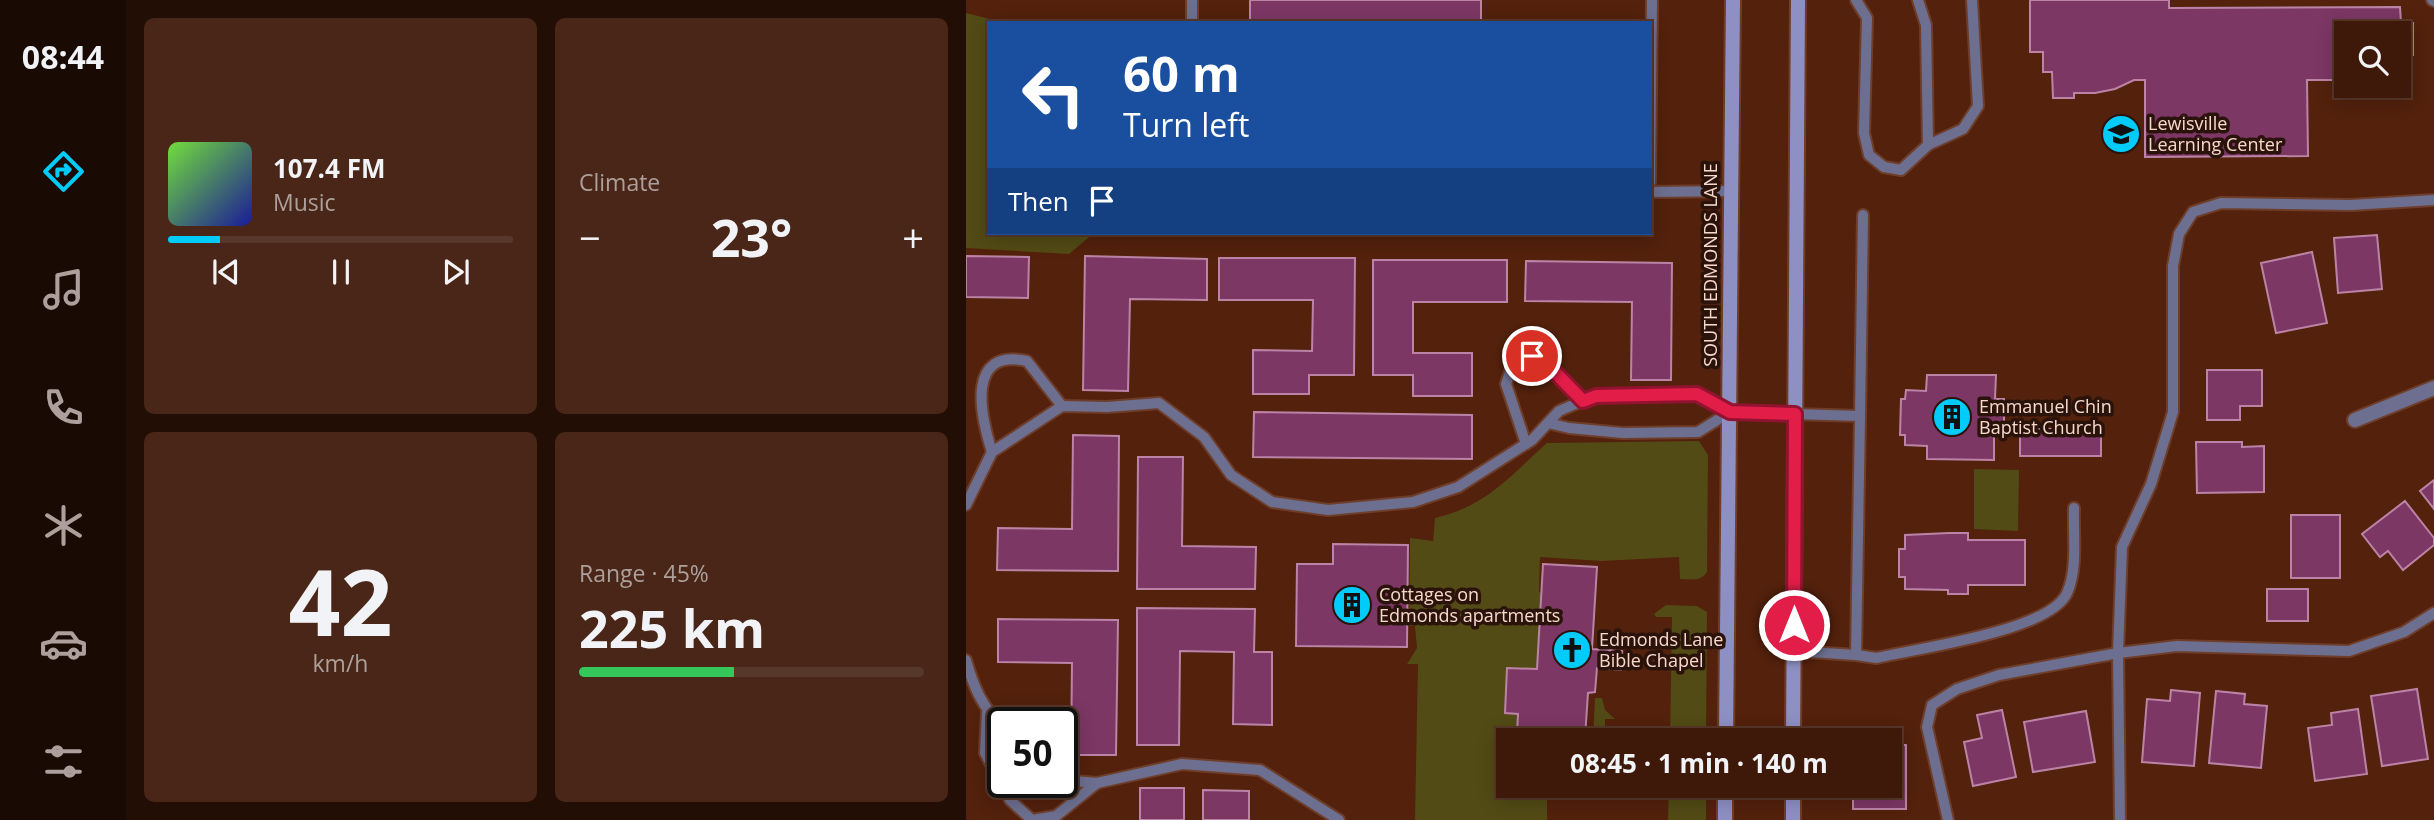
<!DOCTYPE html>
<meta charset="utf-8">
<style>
body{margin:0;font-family:"Open Sans",sans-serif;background:#492617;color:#f1f3f6;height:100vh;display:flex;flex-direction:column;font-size:26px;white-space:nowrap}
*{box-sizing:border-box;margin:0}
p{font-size:23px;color:#ada09c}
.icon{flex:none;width:38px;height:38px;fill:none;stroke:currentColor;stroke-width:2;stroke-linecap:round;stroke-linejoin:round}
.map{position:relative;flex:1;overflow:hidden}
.panel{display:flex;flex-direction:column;gap:18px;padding:18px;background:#220e05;width:840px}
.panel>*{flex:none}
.banner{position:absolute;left:21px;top:21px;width:665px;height:214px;border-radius:0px;box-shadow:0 4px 18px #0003,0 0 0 2px #57382a;background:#1a4fa0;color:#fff;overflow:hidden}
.fabs{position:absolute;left:1368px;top:21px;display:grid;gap:14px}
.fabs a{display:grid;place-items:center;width:77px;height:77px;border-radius:0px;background:#3e1909;box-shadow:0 4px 18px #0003,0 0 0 2px #57382a;font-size:35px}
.speed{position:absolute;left:21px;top:707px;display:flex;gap:14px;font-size:35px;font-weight:700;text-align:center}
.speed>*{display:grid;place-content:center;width:91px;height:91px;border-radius:50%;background:#3e1909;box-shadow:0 4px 18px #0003,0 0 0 2px #57382a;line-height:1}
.speed .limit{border:4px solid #111;border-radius:10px;background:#fff;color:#111}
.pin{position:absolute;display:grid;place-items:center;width:60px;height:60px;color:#fff;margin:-30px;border:4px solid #fff;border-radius:50%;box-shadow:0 2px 7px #0007}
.me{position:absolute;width:77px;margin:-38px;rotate:0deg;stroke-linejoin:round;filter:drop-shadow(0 0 5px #0008)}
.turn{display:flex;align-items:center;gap:24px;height:147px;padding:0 21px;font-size:32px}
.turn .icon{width:91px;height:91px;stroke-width:2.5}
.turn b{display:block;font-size:49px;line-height:60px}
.then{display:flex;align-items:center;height:66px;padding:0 21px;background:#0003;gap:14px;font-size:26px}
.big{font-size:52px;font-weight:700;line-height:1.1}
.panel .card{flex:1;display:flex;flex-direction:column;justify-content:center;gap:10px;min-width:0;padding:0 24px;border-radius:10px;background:#492617}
.panel .dial{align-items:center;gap:0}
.dial b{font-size:91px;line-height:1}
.song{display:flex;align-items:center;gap:21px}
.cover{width:84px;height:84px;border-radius:10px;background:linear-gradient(135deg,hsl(100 70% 55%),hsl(240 70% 35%))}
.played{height:7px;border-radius:4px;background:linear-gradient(90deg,#00cbf9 15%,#57382a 15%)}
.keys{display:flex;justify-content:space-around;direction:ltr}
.heat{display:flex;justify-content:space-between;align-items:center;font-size:38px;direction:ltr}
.charge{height:10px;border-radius:5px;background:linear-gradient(90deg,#34c759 45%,#57382a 0)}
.panel .tiles{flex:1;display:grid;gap:18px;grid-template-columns:repeat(2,1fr)}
.trip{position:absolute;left:530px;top:728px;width:406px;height:70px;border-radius:0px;background:#3e1909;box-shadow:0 4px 18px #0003,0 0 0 2px #57382a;font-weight:700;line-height:70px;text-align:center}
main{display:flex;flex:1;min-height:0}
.tabs{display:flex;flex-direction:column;width:126px;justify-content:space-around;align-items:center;background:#190a04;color:#ada09c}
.tabs .icon{width:49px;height:49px}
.tabs .selected{color:#00cbf9}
.tabs b{font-size:32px;color:#f1f3f6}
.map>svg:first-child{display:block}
.green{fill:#524b15}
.building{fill:#7c3765;stroke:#bb84a6;stroke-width:2}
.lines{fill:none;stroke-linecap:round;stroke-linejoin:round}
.lane-casing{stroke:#6e3e2b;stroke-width:14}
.street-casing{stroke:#6e3e2b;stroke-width:18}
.secondary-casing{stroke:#6e3e2b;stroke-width:18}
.lane{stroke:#6d6f90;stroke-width:10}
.street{stroke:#6d6f90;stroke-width:14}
.secondary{stroke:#8e90c4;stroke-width:14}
.route-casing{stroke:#92132f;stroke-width:18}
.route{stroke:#e11d48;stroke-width:12}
.labels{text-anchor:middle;stroke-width:7;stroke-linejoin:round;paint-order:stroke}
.poi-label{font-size:18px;fill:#f9d8cc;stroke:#2a130b;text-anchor:start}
.street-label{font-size:18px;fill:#f9d8cc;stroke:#2a130b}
</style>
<main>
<nav class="tabs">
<b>08:44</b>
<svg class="icon selected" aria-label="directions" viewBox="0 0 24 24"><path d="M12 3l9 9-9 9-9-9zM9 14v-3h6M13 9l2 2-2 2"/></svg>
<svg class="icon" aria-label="music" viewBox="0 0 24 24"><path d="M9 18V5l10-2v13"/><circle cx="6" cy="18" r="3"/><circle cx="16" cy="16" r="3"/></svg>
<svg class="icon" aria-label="phone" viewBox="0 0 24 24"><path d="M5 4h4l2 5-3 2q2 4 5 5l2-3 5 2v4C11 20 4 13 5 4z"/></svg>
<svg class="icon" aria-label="climate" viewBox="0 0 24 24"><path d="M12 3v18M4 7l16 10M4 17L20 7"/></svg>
<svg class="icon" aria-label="car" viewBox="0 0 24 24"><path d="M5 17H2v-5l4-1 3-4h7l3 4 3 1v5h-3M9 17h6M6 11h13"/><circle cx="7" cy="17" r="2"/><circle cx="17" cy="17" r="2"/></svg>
<svg class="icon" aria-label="filters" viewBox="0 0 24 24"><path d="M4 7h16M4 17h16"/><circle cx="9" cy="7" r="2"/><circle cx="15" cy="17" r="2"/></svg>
</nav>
<section class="panel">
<div class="tiles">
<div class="card">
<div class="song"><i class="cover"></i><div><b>107.4 FM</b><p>Music</p></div></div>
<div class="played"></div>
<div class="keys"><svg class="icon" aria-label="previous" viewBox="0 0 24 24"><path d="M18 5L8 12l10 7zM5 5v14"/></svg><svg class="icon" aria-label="pause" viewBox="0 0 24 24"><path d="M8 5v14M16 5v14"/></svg><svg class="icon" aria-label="next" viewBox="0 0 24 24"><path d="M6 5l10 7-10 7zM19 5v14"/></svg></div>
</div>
<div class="card"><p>Climate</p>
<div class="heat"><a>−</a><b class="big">23°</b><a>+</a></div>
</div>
<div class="card dial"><b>42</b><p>km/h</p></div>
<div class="card"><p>Range · 45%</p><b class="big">225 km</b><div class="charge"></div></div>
</div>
</section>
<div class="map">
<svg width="1468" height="820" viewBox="0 0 1468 820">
<rect width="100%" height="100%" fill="#53210c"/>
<g class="green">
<polygon points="0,13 40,23 23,23 23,233 128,233 103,254 0,248"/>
<path d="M733,441L742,455L741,572C735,582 725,579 714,579L713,557L636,561L574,557L573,592L577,594L572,668H551L557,712L572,740H542V786H581V820H449L452,664H441L451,648L449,626H443L444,538L467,541L469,518C520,506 543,477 581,443Z"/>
<polygon points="1008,469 1053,470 1052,531 1008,529"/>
<polygon points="700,605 731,606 741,612 740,740 704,740 706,617 690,617 688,614"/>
<polygon points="629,698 636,698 639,710 649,719 639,719 639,740 627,740"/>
<polygon points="703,786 740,786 740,820 702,820"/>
</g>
<g class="building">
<rect x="284" y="0" width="231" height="23"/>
<polygon points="1064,0 1203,0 1203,8 1434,7 1435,23 1447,23 1447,55 1435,55 1433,80 1433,33 1381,33 1381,80 1341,80 1342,156 1179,157 1179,80 1168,80 1149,89 1129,93 1108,93 1108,98 1087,98 1086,72 1077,72 1077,52 1064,52"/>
<polygon points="1411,235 1416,289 1372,293 1368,238"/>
<polygon points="1346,252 1361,323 1310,333 1295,263"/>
<polygon points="0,256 63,257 62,298 0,297"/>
<polygon points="119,256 241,259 241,300 164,299 162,391 117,390"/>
<polygon points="253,258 389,258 388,375 343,375 343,394 287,394 287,350 346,351 347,300 253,300"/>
<polygon points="407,260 541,260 541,302 447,302 447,353 506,353 506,396 447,396 447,375 407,375"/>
<polygon points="560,261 706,263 705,380 665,380 666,302 559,301"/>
<polygon points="1241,370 1296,370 1296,406 1274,406 1274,420 1241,420"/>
<polygon points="961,375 1030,375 1029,399 1038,399 1038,435 1028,435 1028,460 961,459 961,446 939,445 939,435 934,435 935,399 939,399 940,390 960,391"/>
<polygon points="288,412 506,415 506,459 287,457"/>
<rect x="1054" y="429" width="81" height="27"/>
<polygon points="107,435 153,436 152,571 31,570 32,528 106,529"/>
<polygon points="1230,442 1276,442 1276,447 1298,446 1298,492 1231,493"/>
<polygon points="172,457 217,457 216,546 290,547 289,589 171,589"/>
<polygon points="1468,480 1468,509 1454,491"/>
<polygon points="1439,501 1468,538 1468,545 1437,570 1422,551 1414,557 1396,534"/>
<rect x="1325" y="515" width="49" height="63"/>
<polygon points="983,533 1002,533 1002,540 1059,540 1059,585 1002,585 1002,594 982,594 982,590 939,589 939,577 933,577 933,549 939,549 939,535"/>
<polygon points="367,544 442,545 441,647 330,646 331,564 367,564"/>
<polygon points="577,564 631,567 626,649 656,651 655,670 631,668 629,692 622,693 619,738 551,734 552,714 539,713 541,668 571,669"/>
<rect x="1301" y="589" width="41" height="32"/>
<polygon points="171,608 289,609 288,652 306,652 306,725 267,724 268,652 214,651 213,745 171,745"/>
<polygon points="32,619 152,620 150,755 105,755 106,663 32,662"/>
<polygon points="1451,689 1462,759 1416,766 1405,696"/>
<polygon points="1205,690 1234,693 1228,766 1176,762 1181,699 1204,701"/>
<polygon points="1250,691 1279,694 1278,704 1301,706 1295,768 1243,763"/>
<polygon points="1392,709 1401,774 1349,781 1342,728 1366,725 1365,713"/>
<polygon points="1036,710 1050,777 1007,786 998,742 1016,738 1011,715"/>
<polygon points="1120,711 1129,762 1067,772 1058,722"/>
<polygon points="924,745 940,745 940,809 887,809 887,786 924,786"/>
<rect x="174" y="788" width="44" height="32"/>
<polygon points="237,790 283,791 283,820 237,820"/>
</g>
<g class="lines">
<defs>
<g id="lane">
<polyline points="890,0 901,18 898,133 903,155 918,167 935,170 962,145 997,129 1012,106 1006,0"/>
<polyline points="952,0 960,25 962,145"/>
<polyline points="1466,0 1468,1"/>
<polyline points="226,23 226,0"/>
<polyline points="684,182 686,0"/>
<polyline points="684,192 765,191"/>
<polyline points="894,416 897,215"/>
<polyline points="582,423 603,428 657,433 732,432 764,412"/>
<polyline points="560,444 540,384 546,366 566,356 576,359 617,401"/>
<path d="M26,452C14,414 0,348 61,361L96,406"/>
<polyline points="0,505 26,452 96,406 141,407 193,403 238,437 265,475 306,502 362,510 447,502 492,487 566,440 593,411 630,395 731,394 764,412 894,416 890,655 828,651"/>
<path d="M890,655L911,658C952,648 1084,631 1101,593C1112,569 1107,534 1108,508"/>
<path d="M0,660C8,688 16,707 37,727"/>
<polyline points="21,712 19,753 44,800 66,820"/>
<polyline points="96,780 131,783 216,764 294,770 373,820"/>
<polyline points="66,820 90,816 131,783"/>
<polyline points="982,820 961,727 966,705 991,689 1033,675 1152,653 1211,646 1383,651 1438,632 1468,613"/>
<polyline points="1154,820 1152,653 1156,547 1185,484 1207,412 1207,266 1213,234 1227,212 1255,203 1385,205 1468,200"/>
</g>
<polyline id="street" points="1389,420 1468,388"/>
<g id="secondary">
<polyline points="760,740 767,0"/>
<polyline points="827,740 832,0"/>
<polyline points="759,820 759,786"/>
<polyline points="827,820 827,786"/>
</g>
</defs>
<use href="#lane" class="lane-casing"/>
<use href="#street" class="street-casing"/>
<use href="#secondary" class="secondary-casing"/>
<use href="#lane" class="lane"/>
<use href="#street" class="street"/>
<use href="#secondary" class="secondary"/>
</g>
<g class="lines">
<defs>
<polyline id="route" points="566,356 576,359 617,401 630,396 731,394 764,412 829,414 828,625"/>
</defs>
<use href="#route" class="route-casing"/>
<use href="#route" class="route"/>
</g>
<defs>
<symbol id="school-disc" viewBox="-11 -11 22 22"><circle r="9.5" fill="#00cbf9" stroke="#2a130b"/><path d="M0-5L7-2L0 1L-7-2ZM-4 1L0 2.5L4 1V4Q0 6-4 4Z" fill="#111"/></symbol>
<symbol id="building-disc" viewBox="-11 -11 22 22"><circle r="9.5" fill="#00cbf9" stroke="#2a130b"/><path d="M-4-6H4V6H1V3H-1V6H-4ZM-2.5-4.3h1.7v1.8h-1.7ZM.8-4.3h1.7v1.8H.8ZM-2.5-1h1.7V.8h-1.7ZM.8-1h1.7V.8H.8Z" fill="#111"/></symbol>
<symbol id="church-disc" viewBox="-11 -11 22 22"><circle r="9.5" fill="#00cbf9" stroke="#2a130b"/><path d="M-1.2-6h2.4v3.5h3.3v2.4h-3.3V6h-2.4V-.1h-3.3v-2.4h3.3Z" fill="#111"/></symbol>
</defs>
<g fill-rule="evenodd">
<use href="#school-disc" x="1133" y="112" width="44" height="44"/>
<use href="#building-disc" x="964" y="395" width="44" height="44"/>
<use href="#building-disc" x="364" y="583" width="44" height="44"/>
<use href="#church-disc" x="584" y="628" width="44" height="44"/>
</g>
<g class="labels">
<g class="poi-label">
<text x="1182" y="130">Lewisville<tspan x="1182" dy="21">Learning Center</tspan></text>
<text x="1013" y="413">Emmanuel Chin<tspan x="1013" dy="21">Baptist Church</tspan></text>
<text x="413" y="601">Cottages on<tspan x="413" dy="21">Edmonds apartments</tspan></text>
<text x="633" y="646">Edmonds Lane<tspan x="633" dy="21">Bible Chapel</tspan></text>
</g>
<g class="street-label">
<text transform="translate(745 265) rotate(-90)" y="6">SOUTH EDMONDS LANE</text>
</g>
</g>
</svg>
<div class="fabs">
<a><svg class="icon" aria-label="search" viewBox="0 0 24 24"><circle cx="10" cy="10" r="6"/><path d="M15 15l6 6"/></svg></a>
</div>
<div class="speed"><div class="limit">50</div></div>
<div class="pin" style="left:566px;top:356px;background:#d93025"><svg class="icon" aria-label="arrive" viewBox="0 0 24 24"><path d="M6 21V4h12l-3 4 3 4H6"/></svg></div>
<svg class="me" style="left:828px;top:625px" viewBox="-20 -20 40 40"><circle r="17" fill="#e11d48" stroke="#fff" stroke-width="3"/><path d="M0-11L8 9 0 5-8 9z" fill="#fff"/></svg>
<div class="trip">08:45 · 1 min · 140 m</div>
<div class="banner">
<div class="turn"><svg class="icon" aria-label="left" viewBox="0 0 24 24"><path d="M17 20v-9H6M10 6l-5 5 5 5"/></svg><div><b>60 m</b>Turn left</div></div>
<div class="then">Then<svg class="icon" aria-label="arrive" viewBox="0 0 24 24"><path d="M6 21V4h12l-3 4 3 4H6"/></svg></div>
</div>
</div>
</main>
